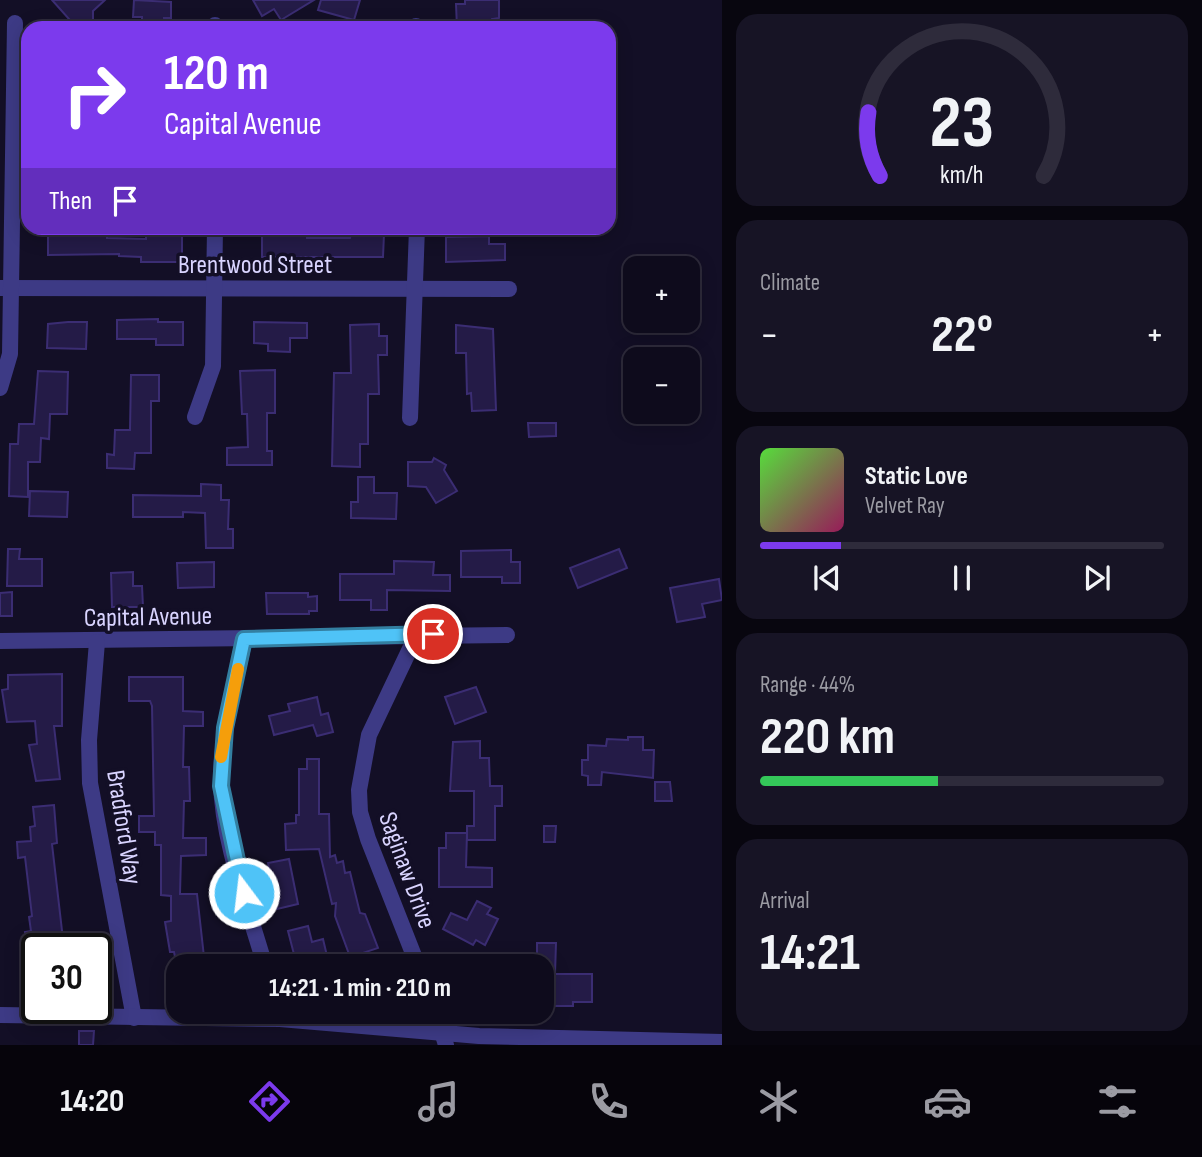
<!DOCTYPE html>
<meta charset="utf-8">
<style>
body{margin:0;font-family:"Sofia Sans Condensed",sans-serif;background:#171425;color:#f1f3f6;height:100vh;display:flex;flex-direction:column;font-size:26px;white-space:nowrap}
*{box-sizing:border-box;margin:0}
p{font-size:23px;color:#9b9ba3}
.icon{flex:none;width:38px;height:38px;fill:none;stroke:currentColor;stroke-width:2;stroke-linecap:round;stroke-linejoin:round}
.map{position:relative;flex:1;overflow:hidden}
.sheet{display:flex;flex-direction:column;gap:14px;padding:14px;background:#08060f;width:480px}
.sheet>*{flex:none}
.guide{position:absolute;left:21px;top:21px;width:595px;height:214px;border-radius:21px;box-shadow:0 4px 18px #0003,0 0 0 2px #2e2b3b;background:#7c3aed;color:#fff;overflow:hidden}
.buttons{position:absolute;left:623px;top:256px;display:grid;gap:14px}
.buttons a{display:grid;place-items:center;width:77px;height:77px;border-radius:14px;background:#0e0b1c;box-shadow:0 4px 18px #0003,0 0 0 2px #2e2b3b;font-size:35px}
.speed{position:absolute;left:21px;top:933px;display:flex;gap:14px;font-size:35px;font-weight:700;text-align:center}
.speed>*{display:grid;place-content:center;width:91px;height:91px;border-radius:50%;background:#0e0b1c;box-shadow:0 4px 18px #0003,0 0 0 2px #2e2b3b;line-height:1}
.speed .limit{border:4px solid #111;border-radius:10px;background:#fff;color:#111}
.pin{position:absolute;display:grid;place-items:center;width:60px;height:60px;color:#fff;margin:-30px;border:4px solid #fff;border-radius:50%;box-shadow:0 2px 7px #0007}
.me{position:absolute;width:77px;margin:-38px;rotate:345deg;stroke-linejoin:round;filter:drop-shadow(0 0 5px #0008)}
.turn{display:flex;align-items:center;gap:24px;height:147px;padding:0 28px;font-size:32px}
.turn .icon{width:91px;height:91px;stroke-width:2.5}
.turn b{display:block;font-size:49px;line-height:60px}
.then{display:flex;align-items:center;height:66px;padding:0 28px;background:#0003;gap:14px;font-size:26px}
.big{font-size:52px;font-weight:700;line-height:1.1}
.sheet .tile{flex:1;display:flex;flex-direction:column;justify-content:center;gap:10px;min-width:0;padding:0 24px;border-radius:21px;background:#171425}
.sheet .dial{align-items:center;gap:0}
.dial svg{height:182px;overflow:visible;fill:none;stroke:#2e2b3b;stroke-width:7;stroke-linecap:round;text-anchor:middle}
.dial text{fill:#f1f3f6;stroke:none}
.song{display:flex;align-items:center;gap:21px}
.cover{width:84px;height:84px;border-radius:10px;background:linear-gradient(135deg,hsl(110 70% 55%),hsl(330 70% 35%))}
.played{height:7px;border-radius:4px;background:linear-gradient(90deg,#7c3aed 20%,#2e2b3b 20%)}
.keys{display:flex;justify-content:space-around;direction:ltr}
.heat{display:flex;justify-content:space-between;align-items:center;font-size:38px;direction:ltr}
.charge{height:10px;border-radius:5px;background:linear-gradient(90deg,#34c759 44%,#2e2b3b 0)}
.trip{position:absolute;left:166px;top:954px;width:388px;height:70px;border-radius:21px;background:#0e0b1c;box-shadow:0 4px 18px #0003,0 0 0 2px #2e2b3b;font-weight:700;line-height:70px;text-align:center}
.tab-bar{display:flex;height:112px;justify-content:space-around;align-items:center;background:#06040b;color:#9b9ba3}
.tab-bar .icon{width:49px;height:49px}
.tab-bar .on{color:#7c3aed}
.tab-bar b{font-size:32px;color:#f1f3f6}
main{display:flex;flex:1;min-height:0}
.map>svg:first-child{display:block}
.building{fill:#241b47;stroke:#3b2d73;stroke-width:2}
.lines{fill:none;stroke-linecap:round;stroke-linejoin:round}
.street{stroke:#3d3a85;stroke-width:16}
.route-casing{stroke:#337fa1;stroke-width:18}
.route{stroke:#4fc3f7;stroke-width:12}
.slow{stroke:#f59e0b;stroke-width:12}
.labels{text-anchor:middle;stroke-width:7;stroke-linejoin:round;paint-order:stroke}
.street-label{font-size:26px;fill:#d9d4ff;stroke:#130f26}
</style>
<main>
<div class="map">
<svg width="723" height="1045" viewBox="0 0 723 1045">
<rect width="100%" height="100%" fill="#130f26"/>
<g class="building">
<polygon points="52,0 105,0 93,11 93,28 77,28"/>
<polygon points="134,0 171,2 171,18 164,18 165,28 142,28 142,17 133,17"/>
<polygon points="253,0 314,0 281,20 274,9 262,16"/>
<polygon points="321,0 360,0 354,20 318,10"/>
<polygon points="465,0 499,0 499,18 492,19 492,28 457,28 456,4 465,4"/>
<polygon points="48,228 71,228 72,232 107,231 107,238 146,239 146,228 182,228 182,262 141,262 141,257 119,256 119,254 48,255"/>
<polygon points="292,228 307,228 307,238 350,238 351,234 384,234 383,257 262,257 262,229"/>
<polygon points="489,236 489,244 505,244 505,260 446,262 446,237"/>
<polygon points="158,319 158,322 183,322 183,345 156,345 156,339 117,339 117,320"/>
<polygon points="68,322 87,322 86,349 47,348 48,324"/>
<polygon points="254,322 307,323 307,338 290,338 290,352 268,351 268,344 254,343"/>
<polygon points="379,324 379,336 387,336 387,355 378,355 379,394 368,394 368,444 360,444 360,467 332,466 334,373 351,373 350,325"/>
<polygon points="456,325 493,329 496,410 472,411 471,393 467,394 466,353 456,353"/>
<polygon points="275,370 275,413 267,413 267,451 272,451 272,465 227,465 227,448 248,447 247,414 242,414 240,371"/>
<polygon points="38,371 68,372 67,414 50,414 49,439 41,438 40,462 28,462 28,497 9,496 10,444 18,444 19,424 34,424"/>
<polygon points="131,375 159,375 159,401 151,401 151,453 135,453 134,469 107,468 107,454 114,455 115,430 130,430"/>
<polygon points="623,381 635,381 635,398 624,398"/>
<polygon points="528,423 556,423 556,436 529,437"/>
<polygon points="434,458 446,465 444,470 457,491 436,503 426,487 408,486 408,462 432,462"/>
<polygon points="358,477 374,477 374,493 397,493 396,519 351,518 351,502 358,502"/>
<polygon points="201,484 221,485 221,500 229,500 228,529 233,529 233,548 206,548 205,513 183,512 183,517 133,517 133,495 201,496"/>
<polygon points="30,491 68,492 67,517 29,516"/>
<polygon points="8,549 20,549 19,559 42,559 42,586 7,586"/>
<polygon points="619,549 627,568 578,588 570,568"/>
<polygon points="511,550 511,562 520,562 520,583 502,583 502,577 461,577 461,551"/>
<polygon points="394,561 434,562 433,575 450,575 450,591 387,590 387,610 371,610 371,600 340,600 340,574 394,574"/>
<polygon points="214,562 214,587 178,588 177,563"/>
<polygon points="133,572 133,586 142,586 143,607 112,607 111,573"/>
<polygon points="719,579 722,600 702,604 705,617 677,622 670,588"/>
<polygon points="12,592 12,616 0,616 0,593"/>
<polygon points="266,593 308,593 308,597 317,596 317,611 309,611 309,614 267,614"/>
<polygon points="62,674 62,726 54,726 60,779 36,781 29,745 37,744 35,721 7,722 2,690 8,689 8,675"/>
<polygon points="129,677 183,677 183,711 203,712 203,726 184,726 183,767 189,767 190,801 184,801 183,838 206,838 206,855 181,856 180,894 197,894 205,966 177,966 174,952 170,952 165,922 171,921 171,896 161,895 161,845 155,845 155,832 139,832 139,816 154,816 152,706 150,701 129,701"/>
<polygon points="476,687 486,712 455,724 445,697"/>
<polygon points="317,697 321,715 328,713 333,732 317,736 313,725 274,735 269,716 290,711 288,704"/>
<polygon points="628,737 643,737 643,750 654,750 653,778 602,772 601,785 588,785 588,776 582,775 582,760 588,760 588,745 606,746 607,739 628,740"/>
<polygon points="480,741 480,758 489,758 490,786 502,786 502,806 495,806 495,840 467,840 467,826 474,826 474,791 450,791 453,742"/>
<polygon points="307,759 319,759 319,814 329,814 330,857 335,855 337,863 343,861 345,873 350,872 360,913 365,914 378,948 360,954 349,954 335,916 336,903 332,904 319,849 286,850 285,824 296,823 296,815 299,815 299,769 307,769"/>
<polygon points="655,782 670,782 672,801 655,801"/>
<polygon points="54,805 57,843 52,844 64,948 28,948 25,932 31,931 29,917 32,916 25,857 18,858 17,842 31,841 30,827 35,826 33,807"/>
<polygon points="544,826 556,826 555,842 544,842"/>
<polygon points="446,833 467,833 466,867 492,868 492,887 439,887 439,848 446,848"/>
<polygon points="289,859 298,904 277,909 268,863"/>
<polygon points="477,901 491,908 487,914 498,919 485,945 476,940 473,945 443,929 451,913 467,920"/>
<polygon points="308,926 312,942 323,939 327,956 318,958 320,966 297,966 288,931"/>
<polygon points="537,943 556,943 555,974 592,974 592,1002 573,1002 573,1006 542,1006 542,966 537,966"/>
<polygon points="79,1031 94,1031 93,1045 79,1045"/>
</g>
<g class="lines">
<g class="street">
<polyline points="215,25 215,28"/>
<polyline points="416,26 416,28"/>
<polyline points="0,288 509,289"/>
<polyline points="0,388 10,354 15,23"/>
<polyline points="195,417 213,366 215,228"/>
<polyline points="410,418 417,228"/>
<polyline points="417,634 369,735 359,790 360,812 368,839 418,966"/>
<path d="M245,639C234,686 221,734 221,782C222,841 249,910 265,966"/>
<polyline points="0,641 507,635"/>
<polyline points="97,642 89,740 90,783 134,1018"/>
<polyline points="436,1012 446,1045"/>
<polyline points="0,1015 280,1019 479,1036 723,1042"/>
</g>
</g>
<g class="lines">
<defs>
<polyline id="route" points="244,893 221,786 225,728 244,639 433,634"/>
</defs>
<use href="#route" class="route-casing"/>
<use href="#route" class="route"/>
<polyline class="slow" points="221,757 238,669"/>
</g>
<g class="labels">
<g class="street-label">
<text x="255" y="273">Brentwood Street</text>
<text transform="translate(148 616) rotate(-1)" y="9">Capital Avenue</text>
<text transform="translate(125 827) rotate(81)" y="9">Bradford Way</text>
<text transform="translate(408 870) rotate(70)" y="9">Saginaw Drive</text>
</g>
</g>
</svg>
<div class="buttons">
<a>+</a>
<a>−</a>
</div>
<div class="speed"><div class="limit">30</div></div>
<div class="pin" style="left:433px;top:634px;background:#d93025"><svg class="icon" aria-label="arrive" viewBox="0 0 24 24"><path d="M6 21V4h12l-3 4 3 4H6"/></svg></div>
<svg class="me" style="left:244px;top:893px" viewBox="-20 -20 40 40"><circle r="17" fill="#4fc3f7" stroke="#fff" stroke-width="3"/><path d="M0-11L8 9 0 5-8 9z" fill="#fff"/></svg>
<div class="trip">14:21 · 1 min · 210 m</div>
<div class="guide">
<div class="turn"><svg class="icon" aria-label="right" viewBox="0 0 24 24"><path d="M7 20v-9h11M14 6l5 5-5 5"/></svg><div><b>120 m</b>Capital Avenue</div></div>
<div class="then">Then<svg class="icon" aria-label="arrive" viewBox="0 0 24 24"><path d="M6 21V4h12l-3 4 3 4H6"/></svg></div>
</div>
</div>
<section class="sheet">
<div class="tile dial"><svg viewBox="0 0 100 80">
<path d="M14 69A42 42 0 1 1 86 69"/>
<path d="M14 69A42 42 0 0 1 9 41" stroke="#7c3aed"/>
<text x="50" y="56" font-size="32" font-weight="700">23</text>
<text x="50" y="72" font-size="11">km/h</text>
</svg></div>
<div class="tile"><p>Climate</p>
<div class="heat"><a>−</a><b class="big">22°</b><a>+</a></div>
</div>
<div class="tile">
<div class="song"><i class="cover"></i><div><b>Static Love</b><p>Velvet Ray</p></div></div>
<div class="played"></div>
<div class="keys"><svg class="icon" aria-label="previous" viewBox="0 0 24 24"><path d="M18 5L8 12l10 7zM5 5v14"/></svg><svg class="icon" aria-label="pause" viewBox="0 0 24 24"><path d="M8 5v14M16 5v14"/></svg><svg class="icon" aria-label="next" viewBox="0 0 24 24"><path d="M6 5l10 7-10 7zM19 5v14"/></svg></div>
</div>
<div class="tile"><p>Range · 44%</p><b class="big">220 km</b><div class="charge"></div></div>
<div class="tile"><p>Arrival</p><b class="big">14:21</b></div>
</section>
</main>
<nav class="tab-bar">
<b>14:20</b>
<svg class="icon on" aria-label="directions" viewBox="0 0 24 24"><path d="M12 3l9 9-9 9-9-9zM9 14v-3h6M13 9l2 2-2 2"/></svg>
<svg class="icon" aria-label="music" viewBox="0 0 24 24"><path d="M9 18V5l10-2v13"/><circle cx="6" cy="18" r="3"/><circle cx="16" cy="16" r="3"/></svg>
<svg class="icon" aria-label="phone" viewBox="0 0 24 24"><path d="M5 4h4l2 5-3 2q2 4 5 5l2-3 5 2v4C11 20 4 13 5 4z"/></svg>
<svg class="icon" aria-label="climate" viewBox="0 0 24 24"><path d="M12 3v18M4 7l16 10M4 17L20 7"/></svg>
<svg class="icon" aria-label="car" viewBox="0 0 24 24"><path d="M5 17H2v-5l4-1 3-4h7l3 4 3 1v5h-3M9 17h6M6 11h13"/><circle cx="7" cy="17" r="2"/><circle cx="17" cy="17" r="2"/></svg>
<svg class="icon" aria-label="filters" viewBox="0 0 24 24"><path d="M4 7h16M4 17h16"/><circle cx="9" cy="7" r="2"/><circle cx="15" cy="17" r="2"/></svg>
</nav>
